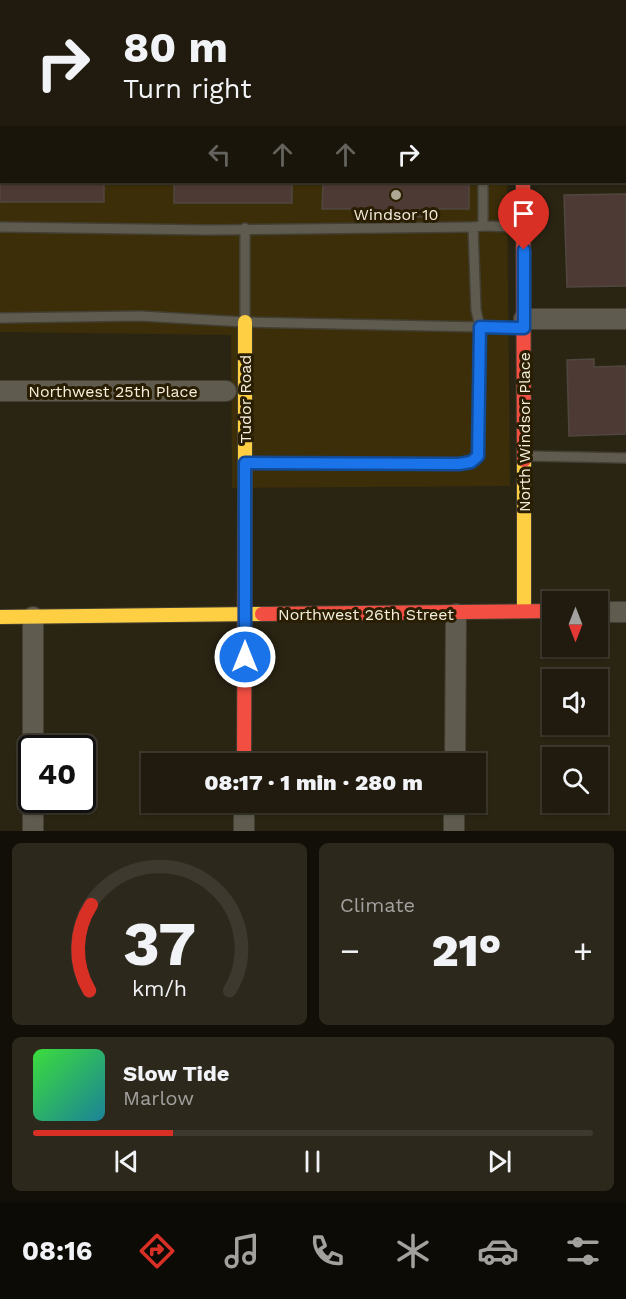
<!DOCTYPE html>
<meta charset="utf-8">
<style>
body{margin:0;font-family:"Work Sans",sans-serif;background:#2d281c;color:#f1f3f6;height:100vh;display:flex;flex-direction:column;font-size:22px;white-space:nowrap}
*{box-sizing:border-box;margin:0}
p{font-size:20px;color:#a2a19e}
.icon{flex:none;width:33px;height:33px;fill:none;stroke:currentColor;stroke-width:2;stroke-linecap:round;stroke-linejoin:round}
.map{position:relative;height:831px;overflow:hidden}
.panel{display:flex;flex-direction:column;gap:12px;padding:12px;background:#120f08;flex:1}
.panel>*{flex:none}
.guide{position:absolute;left:0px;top:0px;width:627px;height:183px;box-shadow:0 2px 4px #0004,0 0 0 2px #3d392e;background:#201b0e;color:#f1f3f6;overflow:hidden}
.needle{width:39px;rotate:180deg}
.buttons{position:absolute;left:542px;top:591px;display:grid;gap:12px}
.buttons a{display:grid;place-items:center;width:66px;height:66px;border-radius:0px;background:#201b0e;box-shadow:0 2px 4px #0004,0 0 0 2px #3d392e;font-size:30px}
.speed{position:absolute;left:18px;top:735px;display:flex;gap:12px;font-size:30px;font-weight:700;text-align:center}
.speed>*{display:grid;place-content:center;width:78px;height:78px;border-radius:50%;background:#201b0e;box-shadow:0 2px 4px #0004,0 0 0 2px #3d392e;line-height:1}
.speed .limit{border:3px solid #111;border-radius:9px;background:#fff;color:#111}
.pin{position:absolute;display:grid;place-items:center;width:51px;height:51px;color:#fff;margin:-62px -26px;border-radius:50% 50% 50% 0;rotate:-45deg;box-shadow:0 0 6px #0007}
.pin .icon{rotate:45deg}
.me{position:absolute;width:66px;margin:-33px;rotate:0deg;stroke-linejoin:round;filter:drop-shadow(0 0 4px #0008)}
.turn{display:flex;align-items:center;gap:21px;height:126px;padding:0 24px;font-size:27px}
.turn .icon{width:78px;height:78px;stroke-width:2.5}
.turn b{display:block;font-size:42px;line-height:51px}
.lanes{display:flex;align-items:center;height:57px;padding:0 24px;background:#0003;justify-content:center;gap:30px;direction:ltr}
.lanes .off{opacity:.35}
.big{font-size:45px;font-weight:800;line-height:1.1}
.panel .widget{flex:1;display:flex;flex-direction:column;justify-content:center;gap:9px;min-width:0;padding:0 21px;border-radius:9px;background:#2d281c}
.panel .dial{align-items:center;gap:0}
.dial svg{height:156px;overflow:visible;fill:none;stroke:#3d392e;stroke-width:7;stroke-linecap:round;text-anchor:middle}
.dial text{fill:#f1f3f6;stroke:none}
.song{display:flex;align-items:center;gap:18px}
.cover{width:72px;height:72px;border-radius:9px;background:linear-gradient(135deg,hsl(120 70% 55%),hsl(190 70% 35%))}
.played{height:6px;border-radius:3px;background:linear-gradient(90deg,#d93025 25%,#3d392e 25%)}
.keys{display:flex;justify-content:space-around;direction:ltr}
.heat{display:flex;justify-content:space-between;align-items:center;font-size:33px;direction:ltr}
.panel .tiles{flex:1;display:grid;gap:12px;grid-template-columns:1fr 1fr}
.widget:last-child{grid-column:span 2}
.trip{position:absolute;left:141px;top:753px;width:345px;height:60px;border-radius:0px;background:#201b0e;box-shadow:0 2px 4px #0004,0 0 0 2px #3d392e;font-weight:800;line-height:60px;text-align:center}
.tabs{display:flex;height:96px;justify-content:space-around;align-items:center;background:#0d0b06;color:#a2a19e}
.tabs .icon{width:42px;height:42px}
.tabs .selected{color:#d93025}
.tabs b{font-size:27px;color:#f1f3f6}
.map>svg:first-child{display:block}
.built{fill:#3b2e09}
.building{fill:#4e3a34;stroke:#50473f;stroke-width:1.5}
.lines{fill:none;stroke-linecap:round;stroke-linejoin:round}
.lane-casing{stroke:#433f32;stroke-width:12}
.street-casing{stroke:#433f32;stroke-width:22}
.slow-casing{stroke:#433f32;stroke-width:16}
.jam-casing{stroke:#433f32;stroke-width:16}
.lane{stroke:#605b4f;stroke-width:9}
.street{stroke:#605b4f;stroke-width:20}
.slow{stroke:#ffcf43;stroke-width:14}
.jam{stroke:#f24e42;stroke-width:14}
.route-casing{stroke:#114b97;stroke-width:15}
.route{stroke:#1a73e8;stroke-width:10}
.poi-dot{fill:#aea796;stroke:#291e01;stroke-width:2}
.labels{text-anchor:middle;stroke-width:6;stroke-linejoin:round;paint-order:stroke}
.poi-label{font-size:16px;fill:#f5eedd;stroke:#291e01}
.street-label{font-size:16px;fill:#f5eedd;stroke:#291e01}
</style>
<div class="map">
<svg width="626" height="831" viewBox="0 0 626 831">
<rect width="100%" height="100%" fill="#2a2413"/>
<polygon class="built" points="0,0 508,0 2,2 2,182 507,182 510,486 232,488 231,335 0,332"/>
<g class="building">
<rect x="0" y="182" width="104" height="20"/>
<rect x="174" y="182" width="118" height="21"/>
<polygon points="323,182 469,182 469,209 436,209 436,217 355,216 355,209 322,209"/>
<polygon points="626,194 626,286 567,287 564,195"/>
<polygon points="594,359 594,367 626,366 626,434 569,436 567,360"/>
</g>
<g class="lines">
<defs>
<g id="lane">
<polyline points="298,0 298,2"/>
<polyline points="482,0 482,2"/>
<polyline points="0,50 2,50"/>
<polyline points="483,182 483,226 521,227"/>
<polyline points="483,226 473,227 476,310 480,327 522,328"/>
<polyline points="0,227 209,230 473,227"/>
<polyline points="0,318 140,316 245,322 480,327 479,449 478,456 471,462 459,464 246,463"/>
<polyline points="245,320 245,228"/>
<polyline points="527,456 626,458"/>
</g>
<g id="street">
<polyline points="523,2 523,0"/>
<polyline points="524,319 626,319"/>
<polyline points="0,391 226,391"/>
<polyline points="597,612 626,612"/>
<polyline points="33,617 33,748"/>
<polyline points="455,764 456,614"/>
<polyline points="33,800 33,831"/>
<polyline points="244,831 244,802"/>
<polyline points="454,831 454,802"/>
</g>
<g id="slow">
<polyline points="524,460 524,611"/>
<polyline points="245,493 245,322"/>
<polyline points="0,617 262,614"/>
</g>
<g id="jam">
<polyline points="523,182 524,460"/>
<polyline points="262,614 552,611"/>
<polyline points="244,764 245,493"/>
</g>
</defs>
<use href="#lane" class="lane-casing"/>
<use href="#street" class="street-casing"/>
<use href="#slow" class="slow-casing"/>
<use href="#jam" class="jam-casing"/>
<use href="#lane" class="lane"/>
<use href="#street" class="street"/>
<use href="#slow" class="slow"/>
<use href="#jam" class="jam"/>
</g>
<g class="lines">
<defs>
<polyline id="route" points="245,657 245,463 459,464 471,462 478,456 480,327 524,328 524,250"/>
</defs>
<use href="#route" class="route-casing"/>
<use href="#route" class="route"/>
</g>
<circle class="poi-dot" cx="396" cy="195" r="6"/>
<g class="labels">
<g class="poi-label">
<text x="396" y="220">Windsor 10</text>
</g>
<g class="street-label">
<text x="113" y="397">Northwest 25th Place</text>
<text transform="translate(245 399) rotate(-90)" y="6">Tudor Road</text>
<text transform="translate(524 432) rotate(-90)" y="6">North Windsor Place</text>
<text x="366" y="620">Northwest 26th Street</text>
</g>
</g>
</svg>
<div class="buttons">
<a><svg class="needle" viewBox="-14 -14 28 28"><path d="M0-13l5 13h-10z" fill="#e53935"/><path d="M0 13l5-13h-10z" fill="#a2a19e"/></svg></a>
<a><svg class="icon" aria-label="sound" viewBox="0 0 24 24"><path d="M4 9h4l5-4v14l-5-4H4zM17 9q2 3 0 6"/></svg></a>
<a><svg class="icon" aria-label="search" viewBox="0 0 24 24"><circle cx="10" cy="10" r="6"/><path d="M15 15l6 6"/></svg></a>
</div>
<div class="speed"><div class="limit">40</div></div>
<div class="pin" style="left:524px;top:250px;background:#d93025"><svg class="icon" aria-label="arrive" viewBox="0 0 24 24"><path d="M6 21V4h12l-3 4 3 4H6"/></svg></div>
<svg class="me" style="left:245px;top:657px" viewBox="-20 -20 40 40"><circle r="17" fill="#1a73e8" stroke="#fff" stroke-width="3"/><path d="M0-11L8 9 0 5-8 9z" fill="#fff"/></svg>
<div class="trip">08:17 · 1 min · 280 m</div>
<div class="guide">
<div class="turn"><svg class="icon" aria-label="right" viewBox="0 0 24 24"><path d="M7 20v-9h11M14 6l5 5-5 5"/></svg><div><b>80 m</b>Turn right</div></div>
<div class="lanes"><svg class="icon off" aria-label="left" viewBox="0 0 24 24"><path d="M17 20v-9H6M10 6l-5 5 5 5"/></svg><svg class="icon off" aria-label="ahead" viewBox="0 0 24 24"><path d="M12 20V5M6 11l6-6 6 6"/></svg><svg class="icon off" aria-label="ahead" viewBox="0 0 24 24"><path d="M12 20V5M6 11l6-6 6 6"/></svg><svg class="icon" aria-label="right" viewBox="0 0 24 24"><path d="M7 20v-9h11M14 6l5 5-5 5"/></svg></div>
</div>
</div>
<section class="panel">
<div class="tiles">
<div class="widget dial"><svg viewBox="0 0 100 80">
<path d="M14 69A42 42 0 1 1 86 69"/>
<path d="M14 69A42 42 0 0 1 15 25" stroke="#d93025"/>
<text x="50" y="56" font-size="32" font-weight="700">37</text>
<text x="50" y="72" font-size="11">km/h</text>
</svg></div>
<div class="widget"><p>Climate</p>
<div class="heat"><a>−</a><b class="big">21°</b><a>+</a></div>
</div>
<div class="widget">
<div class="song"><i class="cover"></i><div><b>Slow Tide</b><p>Marlow</p></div></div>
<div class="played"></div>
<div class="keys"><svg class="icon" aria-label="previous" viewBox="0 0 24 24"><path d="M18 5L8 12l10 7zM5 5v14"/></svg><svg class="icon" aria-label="pause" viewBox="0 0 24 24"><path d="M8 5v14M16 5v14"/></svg><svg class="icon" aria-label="next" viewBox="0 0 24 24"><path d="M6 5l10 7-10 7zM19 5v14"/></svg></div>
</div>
</div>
</section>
<nav class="tabs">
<b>08:16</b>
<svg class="icon selected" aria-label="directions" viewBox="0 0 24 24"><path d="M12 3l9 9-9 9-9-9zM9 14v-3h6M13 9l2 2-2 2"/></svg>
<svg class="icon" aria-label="music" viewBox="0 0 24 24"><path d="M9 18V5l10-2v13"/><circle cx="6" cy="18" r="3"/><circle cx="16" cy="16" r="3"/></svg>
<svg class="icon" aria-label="phone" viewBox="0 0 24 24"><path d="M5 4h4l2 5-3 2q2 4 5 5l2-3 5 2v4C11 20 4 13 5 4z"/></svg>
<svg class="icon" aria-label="climate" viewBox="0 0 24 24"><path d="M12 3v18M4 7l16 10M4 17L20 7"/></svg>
<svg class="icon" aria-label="car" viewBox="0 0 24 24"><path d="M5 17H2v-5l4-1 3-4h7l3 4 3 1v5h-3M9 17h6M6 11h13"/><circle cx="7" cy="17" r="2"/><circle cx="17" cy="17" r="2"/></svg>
<svg class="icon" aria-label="filters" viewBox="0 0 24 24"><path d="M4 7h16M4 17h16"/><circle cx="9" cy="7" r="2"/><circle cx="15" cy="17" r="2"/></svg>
</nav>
